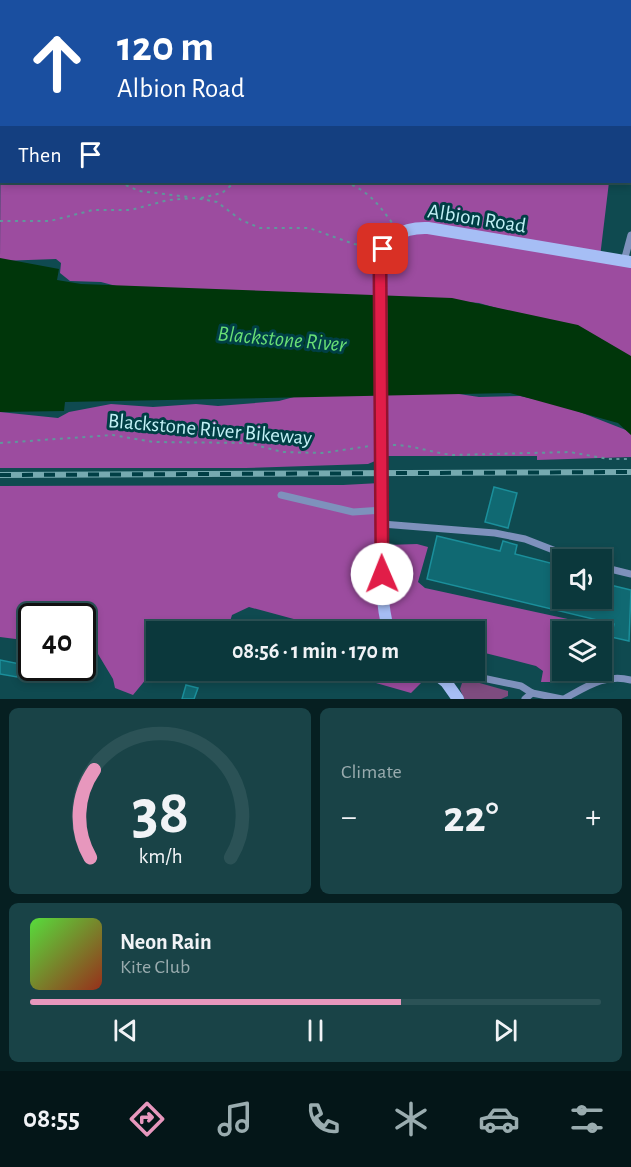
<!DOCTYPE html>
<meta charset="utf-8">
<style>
body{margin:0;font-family:"Alegreya Sans",sans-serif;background:#194347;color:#f1f3f6;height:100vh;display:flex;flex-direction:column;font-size:22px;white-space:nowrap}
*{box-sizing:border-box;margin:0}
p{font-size:20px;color:#9aacaf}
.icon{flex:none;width:33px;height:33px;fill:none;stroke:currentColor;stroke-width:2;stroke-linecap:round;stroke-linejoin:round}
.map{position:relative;height:699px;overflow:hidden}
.drawer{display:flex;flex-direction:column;gap:9px;padding:9px;background:#061f21;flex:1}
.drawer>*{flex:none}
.banner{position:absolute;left:0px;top:0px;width:632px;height:183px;box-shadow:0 3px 9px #0003,0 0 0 2px #2b5256;background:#1a4fa0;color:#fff;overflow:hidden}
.controls{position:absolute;left:552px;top:549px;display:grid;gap:12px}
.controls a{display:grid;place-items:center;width:60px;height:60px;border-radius:0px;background:#0b383c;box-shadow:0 3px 9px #0003,0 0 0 2px #2b5256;font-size:30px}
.speed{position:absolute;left:18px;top:603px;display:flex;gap:12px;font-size:30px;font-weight:700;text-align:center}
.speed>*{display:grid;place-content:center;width:78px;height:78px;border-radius:50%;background:#0b383c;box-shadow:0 3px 9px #0003,0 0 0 2px #2b5256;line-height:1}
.speed .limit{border:3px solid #111;border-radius:9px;background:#fff;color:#111}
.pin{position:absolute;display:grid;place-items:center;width:51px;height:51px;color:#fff;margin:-26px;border-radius:12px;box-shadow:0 3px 9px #0006}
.me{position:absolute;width:66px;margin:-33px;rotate:359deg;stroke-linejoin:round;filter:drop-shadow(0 0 4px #0008)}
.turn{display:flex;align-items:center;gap:21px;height:126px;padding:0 18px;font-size:27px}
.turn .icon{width:78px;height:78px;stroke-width:2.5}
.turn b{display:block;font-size:42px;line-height:51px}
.then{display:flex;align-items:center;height:57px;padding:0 18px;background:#0003;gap:12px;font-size:22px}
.big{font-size:45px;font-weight:700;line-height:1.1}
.drawer .card{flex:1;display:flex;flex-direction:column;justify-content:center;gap:9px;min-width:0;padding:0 21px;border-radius:9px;background:#194347}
.drawer .dial{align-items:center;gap:0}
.dial svg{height:156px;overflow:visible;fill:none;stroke:#2b5256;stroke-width:7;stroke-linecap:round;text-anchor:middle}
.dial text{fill:#f1f3f6;stroke:none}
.song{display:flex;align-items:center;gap:18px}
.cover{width:72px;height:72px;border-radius:9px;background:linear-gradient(135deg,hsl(110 70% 55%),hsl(10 70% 35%))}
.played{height:6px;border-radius:3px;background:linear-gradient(90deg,#e797bd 65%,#2b5256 65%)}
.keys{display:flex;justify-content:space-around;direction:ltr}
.heat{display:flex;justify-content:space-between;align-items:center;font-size:33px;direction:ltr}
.drawer .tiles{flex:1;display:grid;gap:9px;grid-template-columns:1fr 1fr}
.card:last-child{grid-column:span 2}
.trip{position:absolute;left:146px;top:621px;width:339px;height:60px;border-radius:0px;background:#0b383c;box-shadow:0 3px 9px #0003,0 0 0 2px #2b5256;font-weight:700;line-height:60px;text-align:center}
.tabs{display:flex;height:96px;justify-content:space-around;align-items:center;background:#041618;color:#9aacaf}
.tabs .icon{width:42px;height:42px}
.tabs .selected{color:#e797bd}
.tabs b{font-size:27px;color:#f1f3f6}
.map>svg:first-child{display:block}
.green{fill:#7e4c7f}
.forest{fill:#9c4c9f}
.water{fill:#00360a}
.building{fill:#106972;stroke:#1b8f9b;stroke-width:1.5}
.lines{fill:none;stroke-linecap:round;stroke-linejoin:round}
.path{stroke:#61969c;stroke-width:2;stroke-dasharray:3 4.5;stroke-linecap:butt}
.lane{stroke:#7e91bc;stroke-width:7}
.secondary{stroke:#a6bef5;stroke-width:12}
.rail-casing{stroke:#76aab0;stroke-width:6}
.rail{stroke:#003f45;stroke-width:4;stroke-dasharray:11;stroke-linecap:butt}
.route-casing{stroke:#92132f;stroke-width:15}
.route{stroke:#e11d48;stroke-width:10}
.labels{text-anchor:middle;stroke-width:6;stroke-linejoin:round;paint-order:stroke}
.street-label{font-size:21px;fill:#c1f0f5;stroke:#003f45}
.water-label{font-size:22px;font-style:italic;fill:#68df75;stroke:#003f45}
</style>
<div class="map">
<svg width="631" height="699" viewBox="0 0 631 699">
<rect width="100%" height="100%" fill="#0f4a50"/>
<polygon class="green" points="463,680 469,680 508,691 508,696 501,699 464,699 460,689"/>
<g class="forest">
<polygon points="0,0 631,0 631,167 630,2"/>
<polygon points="1,78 2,182 609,182 600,257 631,264 631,363 582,332 479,303 419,298 139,292 101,282 70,281 60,273 61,263 56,259 0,261"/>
<polygon points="439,391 479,397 520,396 562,405 631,432 631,457 537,460 537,456 387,456 368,464 245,468 0,468 0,412 58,418 69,412 111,404 153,407 196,404 218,406 279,401 305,394"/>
<path d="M380,483L386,545L417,544L428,547L418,582L425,588L600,626L605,636L607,656L602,659V632H562V670L582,671L561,682H541L543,671L536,666L485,653L474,663V632L338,631L249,607L232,615L227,631C200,631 181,627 154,632C145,646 142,662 147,678L133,695L115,688L113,679L98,654L83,652L82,616H32L31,641L0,637V486L343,485Z"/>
<polygon points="338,671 450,671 439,682 430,674 411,693 369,681 360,683 341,678 334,682"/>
</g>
<polygon class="water" points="0,258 59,269 57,280 81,284 452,298 578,325 631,356 631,435 618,423 510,393 65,402 64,411 0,412"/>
<g class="building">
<polygon points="494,487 517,493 508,528 485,522"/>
<polygon points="437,536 500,551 503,541 517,545 515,554 562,566 562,598 602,598 602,583 631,590 629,641 611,637 614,624 427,579"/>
<polygon points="0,660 20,664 17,677 0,674"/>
<polygon points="186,685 198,688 194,699 182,699"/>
</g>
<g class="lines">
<g class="path">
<polyline points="305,2 306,0"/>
<polyline points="0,11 2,11"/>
<polyline points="0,151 2,151"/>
<polyline points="119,182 139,191 189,197"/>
<path d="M345,182C368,190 379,205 393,224"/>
<polyline points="201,198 222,193 235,182"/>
<polyline points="0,221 50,221 93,210 131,210 168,200 196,198 217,202 241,220 260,228 309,228 354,244 370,247"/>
<polyline points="0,443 113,435 153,442 248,443 282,452 322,453 370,446"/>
<path d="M393,445C414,445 432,453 453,455L570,452L608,459H631"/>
</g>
<g class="lane">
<polyline points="624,261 631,235"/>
<polyline points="281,495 353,512 383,510"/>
<polyline points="382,524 495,533 525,539 579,560"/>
<polyline points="602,567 631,574"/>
<polyline points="446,682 456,677 473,676 521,686 532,693 562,699"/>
<polyline points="525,699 532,693"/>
<path d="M564,699C586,687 605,673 631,680"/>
</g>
<g class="secondary">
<path d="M389,632C377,591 384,550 382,508C379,427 384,346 380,265C381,238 403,227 428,228L631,262"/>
<polyline points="431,670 446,682 458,699"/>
</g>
<defs>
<polyline id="rail" points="0,475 631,472"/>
</defs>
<use href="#rail" class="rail-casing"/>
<use href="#rail" class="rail"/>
</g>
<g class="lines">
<defs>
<polyline id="route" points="382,574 380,265 383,249"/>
</defs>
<use href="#route" class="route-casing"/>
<use href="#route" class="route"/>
</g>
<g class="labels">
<g class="street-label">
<text transform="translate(477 218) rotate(9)" y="7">Albion Road</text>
<text transform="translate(210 429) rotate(5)" y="7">Blackstone River Bikeway</text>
</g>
<g class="water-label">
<text transform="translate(282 338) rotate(5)" y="8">Blackstone River</text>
</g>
</g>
</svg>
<div class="controls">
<a><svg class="icon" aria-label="sound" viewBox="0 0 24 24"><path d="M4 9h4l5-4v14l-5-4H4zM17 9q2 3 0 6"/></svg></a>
<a><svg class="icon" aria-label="layers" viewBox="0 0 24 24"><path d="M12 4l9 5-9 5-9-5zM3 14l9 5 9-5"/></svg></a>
</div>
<div class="speed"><div class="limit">40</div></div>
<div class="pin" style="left:383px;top:249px;background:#d93025"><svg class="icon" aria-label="arrive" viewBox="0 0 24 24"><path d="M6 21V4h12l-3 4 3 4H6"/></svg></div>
<svg class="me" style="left:382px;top:574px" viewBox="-20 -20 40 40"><circle r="19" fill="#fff"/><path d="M0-13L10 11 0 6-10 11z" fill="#e11d48"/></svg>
<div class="trip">08:56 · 1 min · 170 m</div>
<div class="banner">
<div class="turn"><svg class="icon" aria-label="ahead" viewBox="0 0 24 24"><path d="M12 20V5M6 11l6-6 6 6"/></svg><div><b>120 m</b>Albion Road</div></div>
<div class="then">Then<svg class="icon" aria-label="arrive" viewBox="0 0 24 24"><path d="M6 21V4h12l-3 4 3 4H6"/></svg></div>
</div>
</div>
<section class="drawer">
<div class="tiles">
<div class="card dial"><svg viewBox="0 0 100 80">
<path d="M14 69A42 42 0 1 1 86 69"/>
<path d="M14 69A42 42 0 0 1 16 24" stroke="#e797bd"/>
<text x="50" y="56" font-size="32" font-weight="700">38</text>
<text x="50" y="72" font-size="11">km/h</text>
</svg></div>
<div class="card"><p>Climate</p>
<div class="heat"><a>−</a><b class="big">22°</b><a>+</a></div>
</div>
<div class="card">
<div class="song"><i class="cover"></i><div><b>Neon Rain</b><p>Kite Club</p></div></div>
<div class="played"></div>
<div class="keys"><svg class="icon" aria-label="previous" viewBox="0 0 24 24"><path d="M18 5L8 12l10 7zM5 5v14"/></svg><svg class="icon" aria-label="pause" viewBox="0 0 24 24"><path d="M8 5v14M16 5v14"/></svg><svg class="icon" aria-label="next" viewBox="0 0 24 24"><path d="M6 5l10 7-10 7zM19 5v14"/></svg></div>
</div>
</div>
</section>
<nav class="tabs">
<b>08:55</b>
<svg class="icon selected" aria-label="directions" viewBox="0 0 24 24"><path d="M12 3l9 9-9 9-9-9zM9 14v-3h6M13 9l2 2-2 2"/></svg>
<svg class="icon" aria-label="music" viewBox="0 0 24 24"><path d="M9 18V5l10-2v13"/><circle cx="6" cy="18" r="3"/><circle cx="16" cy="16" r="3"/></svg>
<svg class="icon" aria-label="phone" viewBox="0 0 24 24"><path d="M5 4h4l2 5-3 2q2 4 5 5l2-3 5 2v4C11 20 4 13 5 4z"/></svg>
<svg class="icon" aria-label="climate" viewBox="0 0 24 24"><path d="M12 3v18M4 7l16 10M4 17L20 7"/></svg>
<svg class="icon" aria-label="car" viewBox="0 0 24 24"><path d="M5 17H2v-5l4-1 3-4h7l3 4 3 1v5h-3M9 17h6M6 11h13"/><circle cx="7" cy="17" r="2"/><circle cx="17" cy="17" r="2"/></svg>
<svg class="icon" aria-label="filters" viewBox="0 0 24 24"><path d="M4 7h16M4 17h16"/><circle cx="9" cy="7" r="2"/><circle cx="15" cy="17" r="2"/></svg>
</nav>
